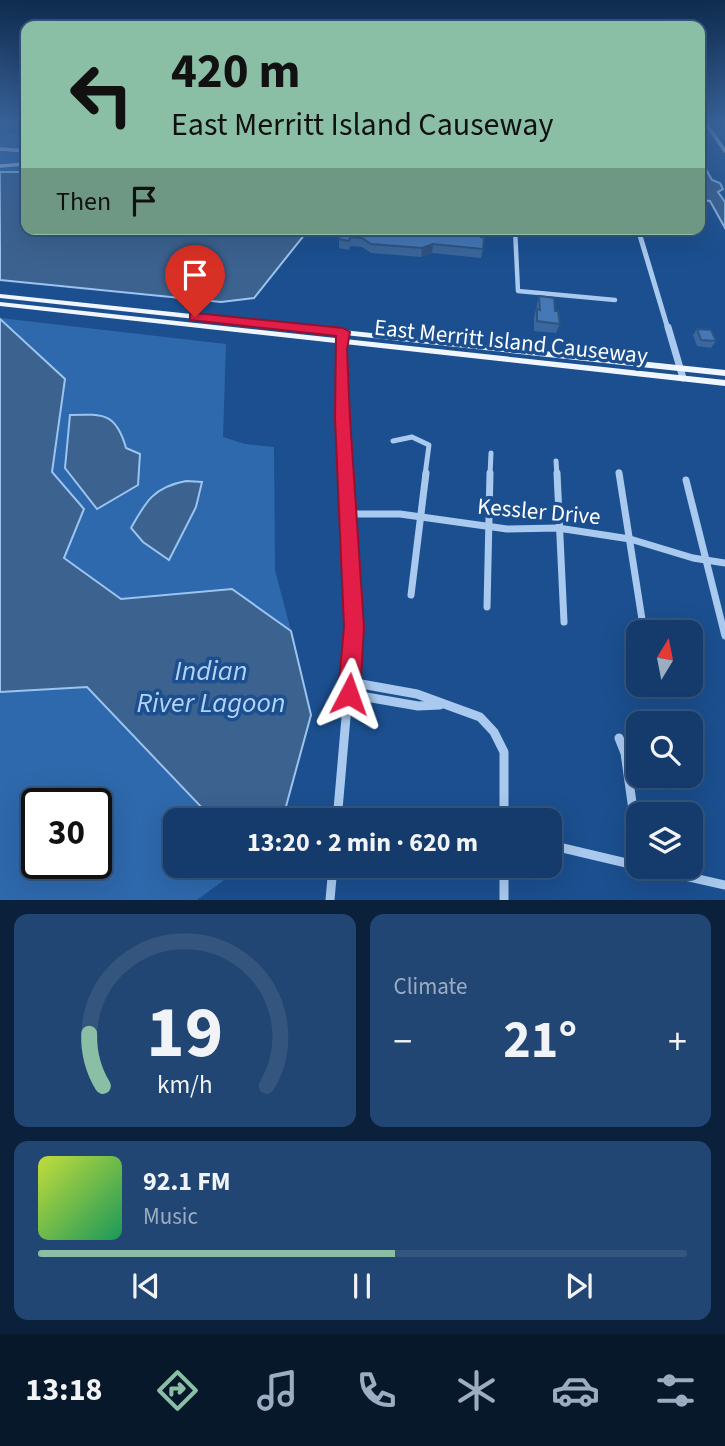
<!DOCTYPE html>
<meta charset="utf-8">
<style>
body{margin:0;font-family:"Source Sans 3",sans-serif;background:#214673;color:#f1f3f6;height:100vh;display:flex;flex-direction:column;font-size:26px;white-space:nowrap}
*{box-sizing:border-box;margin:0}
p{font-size:23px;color:#9dadc1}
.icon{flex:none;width:38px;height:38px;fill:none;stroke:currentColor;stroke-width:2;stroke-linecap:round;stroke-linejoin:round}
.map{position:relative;height:900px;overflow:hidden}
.sheet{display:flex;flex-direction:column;gap:14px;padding:14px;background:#0b203b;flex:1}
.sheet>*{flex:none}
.banner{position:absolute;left:21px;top:21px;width:684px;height:214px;border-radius:14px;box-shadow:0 7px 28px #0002,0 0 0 2px #33557e;background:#8abfa5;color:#111;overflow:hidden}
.needle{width:46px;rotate:10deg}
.buttons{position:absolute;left:626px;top:620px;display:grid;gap:14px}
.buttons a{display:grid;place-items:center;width:77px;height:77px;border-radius:14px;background:#143b6b;box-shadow:0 7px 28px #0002,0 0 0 2px #33557e;font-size:35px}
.speed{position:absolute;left:21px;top:788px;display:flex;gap:14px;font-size:35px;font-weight:700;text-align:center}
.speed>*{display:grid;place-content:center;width:91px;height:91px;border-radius:50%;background:#143b6b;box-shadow:0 7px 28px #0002,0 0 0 2px #33557e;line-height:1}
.speed .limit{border:4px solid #111;border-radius:10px;background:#fff;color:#111}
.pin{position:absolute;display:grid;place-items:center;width:60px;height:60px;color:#fff;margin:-72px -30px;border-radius:50% 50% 50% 0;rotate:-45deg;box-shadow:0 0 7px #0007}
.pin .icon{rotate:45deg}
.me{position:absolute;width:77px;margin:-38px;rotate:4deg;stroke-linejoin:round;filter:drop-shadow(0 0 5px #0008)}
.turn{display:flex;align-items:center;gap:24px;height:147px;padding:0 35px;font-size:32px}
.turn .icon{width:91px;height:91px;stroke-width:2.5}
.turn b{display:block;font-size:49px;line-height:60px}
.then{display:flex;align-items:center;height:66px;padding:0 35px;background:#0003;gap:14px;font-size:26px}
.big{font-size:52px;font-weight:700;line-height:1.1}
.sheet .widget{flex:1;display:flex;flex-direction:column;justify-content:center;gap:10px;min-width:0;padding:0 24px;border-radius:14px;background:#214673}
.sheet .dial{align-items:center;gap:0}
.dial svg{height:182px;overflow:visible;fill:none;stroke:#33557e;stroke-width:7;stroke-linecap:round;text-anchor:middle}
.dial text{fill:#f1f3f6;stroke:none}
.song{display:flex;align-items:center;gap:21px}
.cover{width:84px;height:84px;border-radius:10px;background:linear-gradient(135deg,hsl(70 70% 55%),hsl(150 70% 35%))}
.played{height:7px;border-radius:4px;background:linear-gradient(90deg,#8abfa5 55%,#33557e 55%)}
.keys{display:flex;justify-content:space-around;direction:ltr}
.heat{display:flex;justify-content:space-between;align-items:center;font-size:38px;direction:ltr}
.sheet .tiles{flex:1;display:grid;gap:14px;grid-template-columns:1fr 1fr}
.widget:last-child{grid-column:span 2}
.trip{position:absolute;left:163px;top:808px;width:399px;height:70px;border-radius:14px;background:#143b6b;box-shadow:0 7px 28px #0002,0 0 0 2px #33557e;font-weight:700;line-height:70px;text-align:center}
.dock{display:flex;height:112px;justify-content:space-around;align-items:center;background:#08182b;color:#9dadc1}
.dock .icon{width:49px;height:49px}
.dock .active{color:#8abfa5}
.dock b{font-size:32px;color:#f1f3f6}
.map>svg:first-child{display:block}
.green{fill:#2e69ad;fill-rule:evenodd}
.water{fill:#3c6290;stroke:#9cc4f0;stroke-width:2}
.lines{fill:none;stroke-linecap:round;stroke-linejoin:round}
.minor-far4{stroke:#a9c9ee;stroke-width:3.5}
.minor-far3{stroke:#a9c9ee;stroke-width:4.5}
.minor-far2{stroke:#a9c9ee;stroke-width:5}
.minor-far1{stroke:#a9c9ee;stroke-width:7}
.minor{stroke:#a9c9ee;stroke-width:9}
.tertiary-far1{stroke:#a9c9ee;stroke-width:5}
.tertiary{stroke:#a9c9ee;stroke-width:7}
.primary{fill:#f0f6ff;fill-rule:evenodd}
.wall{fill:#3a679d}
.shaded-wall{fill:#305480}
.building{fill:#4478b7;stroke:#305480;stroke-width:2}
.route{fill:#e11d48;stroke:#92132f;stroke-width:2}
.labels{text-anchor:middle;stroke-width:7;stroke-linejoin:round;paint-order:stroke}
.street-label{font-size:23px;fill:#fff;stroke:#1b4f8f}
.near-water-label{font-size:28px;font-style:italic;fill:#b5d3f5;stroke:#1b4f8f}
</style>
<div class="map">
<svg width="725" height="900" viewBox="0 0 725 900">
<rect width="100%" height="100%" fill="#1b4f8f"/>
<g class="green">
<polygon points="26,129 26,172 0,172 0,138"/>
<polygon points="0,318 226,344 223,437 245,444 274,447 275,570 291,631 232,589 121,599 63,557 84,509 52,472 65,379"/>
<path d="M87,687L206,811L227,821H175V866H243L197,900H0V692ZM37,803H96V863H37Z"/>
</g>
<g class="water">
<polygon points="700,159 712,180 720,183 723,189 718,192 725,202 725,228 710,201 700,200"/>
<polygon points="0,172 26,172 26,229 309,229 254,298 221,302 0,280"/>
<polygon points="0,319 65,379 52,472 84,509 64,558 121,599 232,589 291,631 311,715 282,821 227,821 206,812 87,687 0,692"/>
<path d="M70,415C104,414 116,413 126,448L140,454L138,485L97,509L65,468Z"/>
<path d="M186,481L202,482L196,507L169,560L143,542L131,528C146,501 154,487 186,481Z"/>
</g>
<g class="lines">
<g class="minor-far4">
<polyline points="706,123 725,151"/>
<polyline points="0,149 26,151"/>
<polyline points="0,166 26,164"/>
</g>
<polyline class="minor-far3" points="515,229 518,291 615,300"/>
<g class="minor-far2">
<polyline points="343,333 342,418 345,475"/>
<polyline points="393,441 412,437 429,445 425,475"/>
<polyline points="556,461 557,475"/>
<polyline points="619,472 619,475"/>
<polyline points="490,475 491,453"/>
</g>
<g class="minor-far1">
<polyline points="345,473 354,627 351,662"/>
<polyline points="557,473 564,622"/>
<polyline points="619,473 644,632"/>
<polyline points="686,480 725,636"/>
<polyline points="348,514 400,514 507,529 558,528 630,539 693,558 725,563"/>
<polyline points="411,595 426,473"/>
<polyline points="487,607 490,473"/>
</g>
<g class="minor">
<polyline points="350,682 417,694 480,717 494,732 504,752 504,821"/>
<polyline points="349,694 418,706 440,705"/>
<polyline points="619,738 625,753 639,852"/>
<polyline points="337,821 351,660"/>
<polyline points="550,845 639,866"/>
<polyline points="504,866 504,900"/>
<polyline points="641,866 725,885"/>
<polyline points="330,900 333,866"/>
</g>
<polyline class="tertiary-far1" points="638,229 668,329"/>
<polyline class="tertiary" points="668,327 683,378"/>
<g class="primary">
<polygon points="0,294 725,370 725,376 0,298"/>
<polygon points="0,302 725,380 725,386 0,306"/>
</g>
</g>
<g class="wall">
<polygon points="342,230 481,237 483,249 481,258 432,253 421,257 371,253 362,247 350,246 349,250 339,248 339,239"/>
<polygon points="539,296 555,311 560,324 556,333 534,331 534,318"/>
<polygon points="697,329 716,341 711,348 697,346 693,335"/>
</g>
<polygon class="shaded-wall" points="433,244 432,253 421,257 422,248"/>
<g class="building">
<polygon points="350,229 482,229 481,237 484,237 483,249 433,244 422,248 371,244 362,238 350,237 349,241 339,239 342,230 350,230"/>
<polygon points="539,296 554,298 555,311 558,311 560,324 537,321 537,309 540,310"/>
<polygon points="697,329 711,330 716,341 701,340"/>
</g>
<linearGradient id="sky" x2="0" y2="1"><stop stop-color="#0f2b4f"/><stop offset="0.49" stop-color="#39639b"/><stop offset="1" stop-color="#39639b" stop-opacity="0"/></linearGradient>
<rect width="725" height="249" fill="url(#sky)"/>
<polygon class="route" points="195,313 343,328 350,332 347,349 350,418 364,627 360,694 357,702 349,705 341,702 338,694 344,627 335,418 336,336 190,320 190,314"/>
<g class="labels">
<g class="street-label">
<text transform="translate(511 341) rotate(6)" y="8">East Merritt Island Causeway</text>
<text transform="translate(539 511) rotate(5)" y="8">Kessler Drive</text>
</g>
<g class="near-water-label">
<text x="211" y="680">Indian<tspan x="211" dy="32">River Lagoon</tspan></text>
</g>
</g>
</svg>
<div class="buttons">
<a><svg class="needle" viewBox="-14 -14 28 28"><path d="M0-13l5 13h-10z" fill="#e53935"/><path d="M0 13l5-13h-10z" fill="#9dadc1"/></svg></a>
<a><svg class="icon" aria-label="search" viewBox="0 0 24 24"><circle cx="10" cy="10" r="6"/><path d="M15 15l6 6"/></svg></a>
<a><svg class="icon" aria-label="layers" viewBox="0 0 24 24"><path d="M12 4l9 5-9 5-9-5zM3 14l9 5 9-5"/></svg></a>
</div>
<div class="speed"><div class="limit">30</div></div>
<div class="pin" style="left:195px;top:317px;background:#d93025"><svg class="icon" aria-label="arrive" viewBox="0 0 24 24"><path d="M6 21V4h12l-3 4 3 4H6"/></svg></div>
<svg class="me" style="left:349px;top:694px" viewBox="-20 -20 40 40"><path d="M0-17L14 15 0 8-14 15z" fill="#e11d48" stroke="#fff" stroke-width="4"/></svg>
<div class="trip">13:20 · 2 min · 620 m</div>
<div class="banner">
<div class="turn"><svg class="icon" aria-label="left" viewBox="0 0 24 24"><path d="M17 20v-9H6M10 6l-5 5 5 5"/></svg><div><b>420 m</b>East Merritt Island Causeway</div></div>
<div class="then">Then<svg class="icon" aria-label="arrive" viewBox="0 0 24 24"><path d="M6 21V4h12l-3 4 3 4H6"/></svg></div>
</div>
</div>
<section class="sheet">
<div class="tiles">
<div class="widget dial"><svg viewBox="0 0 100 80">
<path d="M14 69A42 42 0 1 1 86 69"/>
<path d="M14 69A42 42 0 0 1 8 46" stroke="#8abfa5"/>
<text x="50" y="56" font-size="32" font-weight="700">19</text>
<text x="50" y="72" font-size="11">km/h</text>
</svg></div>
<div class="widget"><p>Climate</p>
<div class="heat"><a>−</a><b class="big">21°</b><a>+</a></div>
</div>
<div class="widget">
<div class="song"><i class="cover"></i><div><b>92.1 FM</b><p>Music</p></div></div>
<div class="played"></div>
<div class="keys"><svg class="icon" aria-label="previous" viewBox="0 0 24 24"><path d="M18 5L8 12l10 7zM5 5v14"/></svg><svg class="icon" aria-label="pause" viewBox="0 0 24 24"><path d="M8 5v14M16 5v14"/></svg><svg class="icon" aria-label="next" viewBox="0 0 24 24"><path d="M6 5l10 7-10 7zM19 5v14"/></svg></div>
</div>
</div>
</section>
<nav class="dock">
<b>13:18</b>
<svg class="icon active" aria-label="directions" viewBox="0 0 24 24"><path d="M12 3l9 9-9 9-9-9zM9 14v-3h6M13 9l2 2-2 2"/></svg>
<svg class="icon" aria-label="music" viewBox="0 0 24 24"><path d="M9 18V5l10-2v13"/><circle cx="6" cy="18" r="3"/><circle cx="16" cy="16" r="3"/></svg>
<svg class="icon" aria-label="phone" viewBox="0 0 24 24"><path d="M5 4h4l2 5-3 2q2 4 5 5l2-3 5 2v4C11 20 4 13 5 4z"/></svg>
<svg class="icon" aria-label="climate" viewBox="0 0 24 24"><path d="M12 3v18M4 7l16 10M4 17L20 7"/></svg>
<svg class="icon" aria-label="car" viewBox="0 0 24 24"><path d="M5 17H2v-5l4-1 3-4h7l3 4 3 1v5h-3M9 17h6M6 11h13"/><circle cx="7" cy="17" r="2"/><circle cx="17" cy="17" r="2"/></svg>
<svg class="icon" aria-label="filters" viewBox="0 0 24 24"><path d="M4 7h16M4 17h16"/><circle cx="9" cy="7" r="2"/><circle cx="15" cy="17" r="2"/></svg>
</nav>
